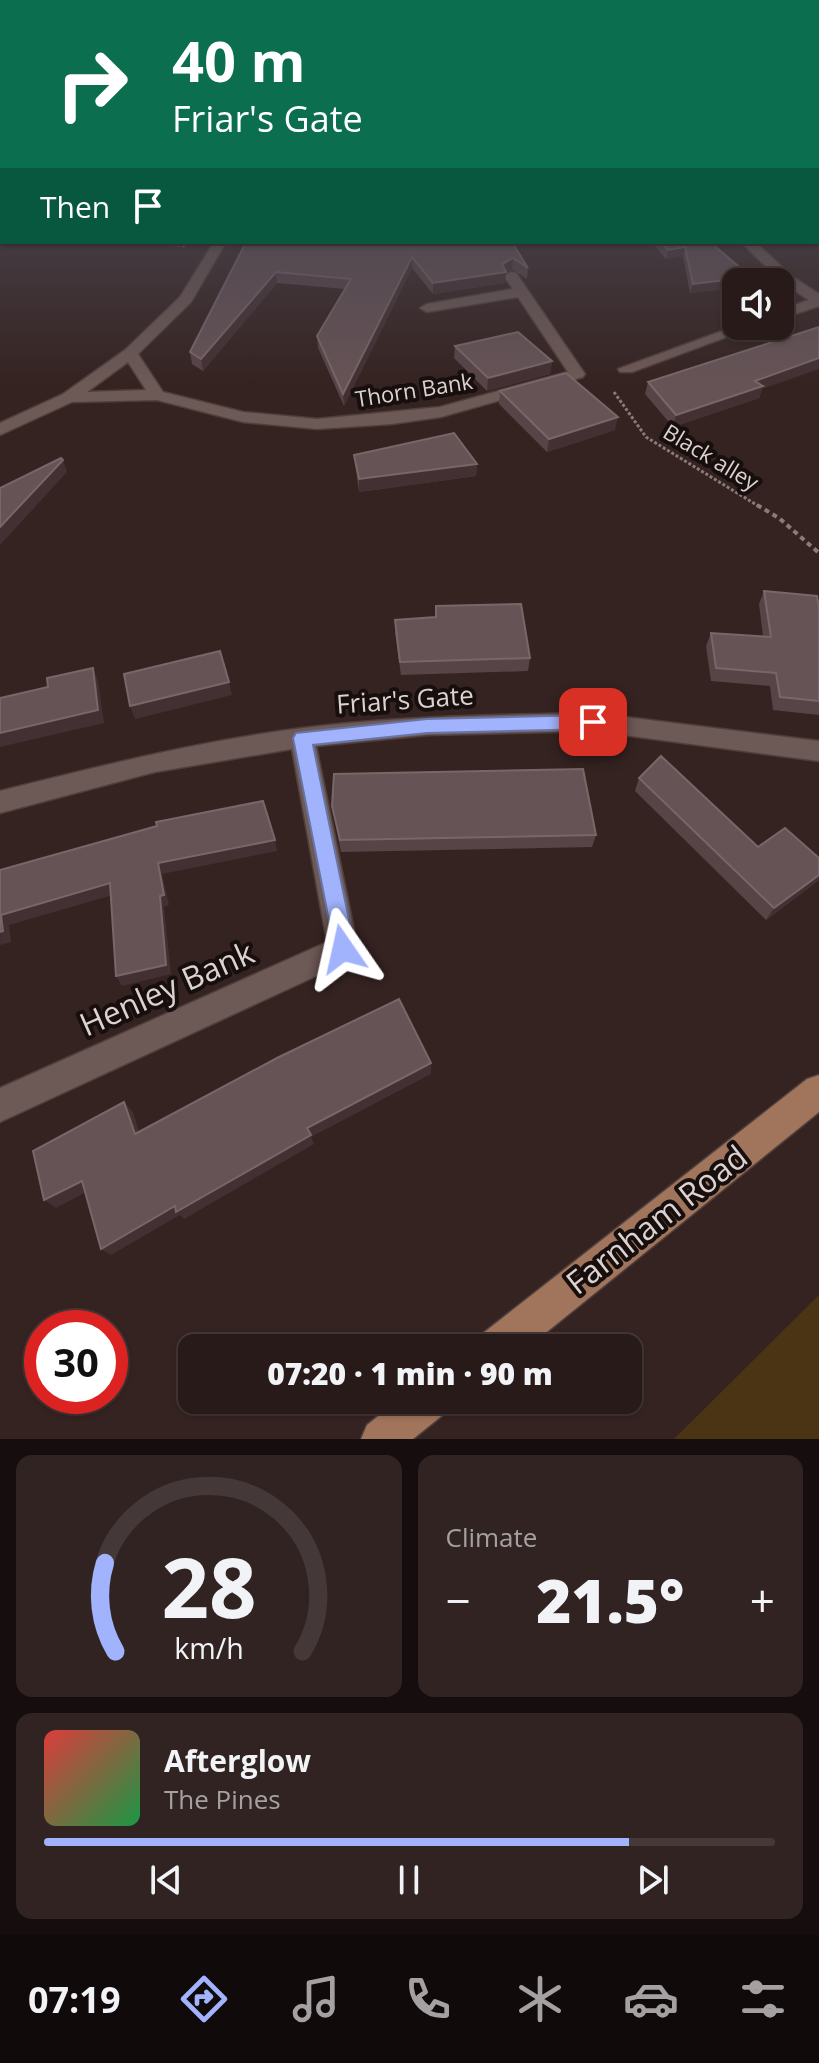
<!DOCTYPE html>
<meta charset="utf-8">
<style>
body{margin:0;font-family:"Open Sans",sans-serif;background:#302322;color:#f1f3f6;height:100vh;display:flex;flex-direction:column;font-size:30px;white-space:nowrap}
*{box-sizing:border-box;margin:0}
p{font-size:26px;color:#a5a1a2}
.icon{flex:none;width:44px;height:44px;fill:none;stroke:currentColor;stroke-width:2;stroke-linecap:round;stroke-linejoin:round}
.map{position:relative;height:1439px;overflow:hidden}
.panel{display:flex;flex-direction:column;gap:16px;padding:16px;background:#160e0e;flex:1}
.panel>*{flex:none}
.hud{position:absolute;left:0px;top:0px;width:820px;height:244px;box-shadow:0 2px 6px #0004,0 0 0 2px #443838;background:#0b6e4f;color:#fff;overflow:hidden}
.tools{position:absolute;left:722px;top:268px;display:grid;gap:16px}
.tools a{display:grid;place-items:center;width:72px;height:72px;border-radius:16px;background:#281a19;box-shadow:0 2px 6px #0004,0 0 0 2px #443838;font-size:40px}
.speed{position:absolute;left:24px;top:1310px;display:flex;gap:16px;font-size:40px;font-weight:700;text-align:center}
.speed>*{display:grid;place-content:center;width:104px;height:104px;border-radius:50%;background:#281a19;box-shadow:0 2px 6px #0004,0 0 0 2px #443838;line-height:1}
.speed .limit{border:12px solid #d22;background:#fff;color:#111}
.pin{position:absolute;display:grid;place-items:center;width:68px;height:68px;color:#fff;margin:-34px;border-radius:16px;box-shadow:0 4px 12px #0006}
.me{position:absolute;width:88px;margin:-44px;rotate:349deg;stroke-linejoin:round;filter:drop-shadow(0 0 6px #0008)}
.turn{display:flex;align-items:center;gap:28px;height:168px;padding:0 40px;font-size:36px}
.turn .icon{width:104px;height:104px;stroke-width:2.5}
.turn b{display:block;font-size:56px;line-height:68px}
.then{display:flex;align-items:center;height:76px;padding:0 40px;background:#0003;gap:16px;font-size:30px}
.big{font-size:60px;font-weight:800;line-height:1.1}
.panel .tile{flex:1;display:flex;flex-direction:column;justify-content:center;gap:12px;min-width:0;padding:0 28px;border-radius:16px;background:#302322}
.panel .dial{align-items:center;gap:0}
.dial svg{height:208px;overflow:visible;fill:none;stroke:#443838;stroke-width:7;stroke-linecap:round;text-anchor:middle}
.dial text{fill:#f1f3f6;stroke:none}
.song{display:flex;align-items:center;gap:24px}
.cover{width:96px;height:96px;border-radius:12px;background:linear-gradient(135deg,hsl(0 70% 55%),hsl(140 70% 35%))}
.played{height:8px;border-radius:4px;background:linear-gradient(90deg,#a1b3fd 80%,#443838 80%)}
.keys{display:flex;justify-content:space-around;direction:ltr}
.heat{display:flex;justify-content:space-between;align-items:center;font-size:44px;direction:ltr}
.panel .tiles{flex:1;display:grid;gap:16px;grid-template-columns:1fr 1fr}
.tile:last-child{grid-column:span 2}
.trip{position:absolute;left:178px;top:1334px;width:464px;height:80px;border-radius:16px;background:#281a19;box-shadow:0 2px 6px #0004,0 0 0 2px #443838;font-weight:800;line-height:80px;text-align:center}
.menu{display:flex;height:128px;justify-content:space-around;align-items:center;background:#100a0a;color:#a5a1a2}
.menu .icon{width:56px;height:56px}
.menu .selected{color:#a1b3fd}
.menu b{font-size:36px;color:#f1f3f6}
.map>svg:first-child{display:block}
.green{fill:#4a3413}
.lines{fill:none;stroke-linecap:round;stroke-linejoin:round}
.street-casing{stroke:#4e3f3d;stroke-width:3}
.primary-casing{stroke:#4e3f3d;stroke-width:3}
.path-far1{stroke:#8a7b79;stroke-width:3;stroke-dasharray:3 2;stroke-linecap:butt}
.path{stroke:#8a7b79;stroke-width:4;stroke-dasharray:5 4;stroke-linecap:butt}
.street{fill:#6d5955;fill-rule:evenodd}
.primary{fill:#a1745c;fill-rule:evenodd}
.wall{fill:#574447}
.shaded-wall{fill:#433032}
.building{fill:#665356;stroke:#786769;stroke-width:2}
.route{fill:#a1b3fd;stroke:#6974a4;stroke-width:2}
.labels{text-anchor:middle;stroke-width:8;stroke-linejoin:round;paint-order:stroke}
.far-street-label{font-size:22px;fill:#ded2d0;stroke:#170f0e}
.street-label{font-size:26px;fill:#ded2d0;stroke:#170f0e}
.near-street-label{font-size:32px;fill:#ded2d0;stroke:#170f0e}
</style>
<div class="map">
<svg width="819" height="1439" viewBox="0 0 819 1439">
<rect width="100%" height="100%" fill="#352321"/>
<polygon class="green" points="819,1295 819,1439 674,1439"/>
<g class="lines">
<defs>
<g id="street">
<path d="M214,242H226L191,302L138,354L163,392L243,412L317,419L440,407L568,372L518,297L427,312L420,308L427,304L513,289L504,276L511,272L516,273L585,374L583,377L441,417L392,424L317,429L243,422L157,400L72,402L0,435V423L63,394L125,350L180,297ZM128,362L146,390L87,392Z"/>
<polygon points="741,242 755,242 793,277 819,294 819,306 780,319 780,310 809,300 783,283"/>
<polygon points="736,326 756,326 632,372 620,372 618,369"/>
<path d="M593,713L819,741V761L593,731L427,735L316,746L358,949L353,959L0,1122V1088L327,942L292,749L155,772L0,813V791C100,766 200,741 303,728C399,716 496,715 593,713Z"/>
</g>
<g id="primary">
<polygon points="819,1075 819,1112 527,1348 477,1348 482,1334 807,1079"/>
<polygon points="398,1400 450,1400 444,1414 413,1439 361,1439 367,1425"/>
</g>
</defs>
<use href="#street" class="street-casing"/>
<use href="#primary" class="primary-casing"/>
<g class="path-far1">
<polyline points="147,242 186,246"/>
<polyline points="614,392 646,437 760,507"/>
</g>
<polyline class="path" points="757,505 779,518 819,553"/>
<use href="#street" class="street"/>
<use href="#primary" class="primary"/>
</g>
<g class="wall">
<polygon points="2,181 2,242 26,242 24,244 6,243 0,247"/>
<polygon points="818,192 819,244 811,245 808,242 818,242"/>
<polygon points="246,242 512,242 528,268 527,279 512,269 506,272 505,283 433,294 412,268 344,406 318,348 317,336 345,289 277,283 203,371 192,364 190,352"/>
<polygon points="651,242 710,242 736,282 736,288 690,293 683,256 666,259"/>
<polygon points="455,346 552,361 550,374 487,391 454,358"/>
<polygon points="648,382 762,389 759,398 673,427 645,394"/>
<polygon points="500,391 615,430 547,452 499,404"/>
<polygon points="354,455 477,464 476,476 359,492"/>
<polygon points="764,591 819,608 819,715 773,710 770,686 711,681 706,646 711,633 763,636 759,604"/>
<polygon points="436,606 530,658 528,671 401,675 395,633 395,620 435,617"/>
<polygon points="639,778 758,847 819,858 819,880 766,920 635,791"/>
<polygon points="332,806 596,835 592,847 341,852"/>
</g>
<g class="shaded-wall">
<polygon points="2,231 2,242 5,242 6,243 0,247 0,232"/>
<polygon points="685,247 683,256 666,259 668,250"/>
<polygon points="412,257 412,268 344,406 343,394"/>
<polygon points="513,258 512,269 506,272 505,283 433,294 433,283 502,264"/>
<polygon points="276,272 277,283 203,371 201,359"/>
<polygon points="751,277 750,282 736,282 736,288 690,293 693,284"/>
<polygon points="819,358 819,369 762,389 759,398 673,427 676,415 755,381"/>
<polygon points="552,361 550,374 487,391 488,378"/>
<polygon points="618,417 615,430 547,452 549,439"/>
<polygon points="63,460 67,472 0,545 0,527"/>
<polygon points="477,464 476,476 359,492 359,479"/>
<polygon points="93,668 98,681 104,723 0,747 0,733"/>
<polygon points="229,682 232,695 135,719 130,706"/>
<polygon points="275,840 277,851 162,874 169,905 164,907 171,974 122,986 116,976 160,896 158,863"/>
<polygon points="819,875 819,880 766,920 774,908"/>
<polygon points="110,883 116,894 9,925 11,942 0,945 1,915"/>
<polygon points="431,1063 431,1074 311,1137 314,1144 184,1219 180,1215 111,1255 101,1249 307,1128"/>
<polygon points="124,1102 133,1112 143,1144 135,1134"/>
<polygon points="82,1181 92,1189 56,1208 44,1200"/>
</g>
<g class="building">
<polygon points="0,181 2,181 2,231 0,232"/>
<polygon points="818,192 819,192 818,236"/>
<polygon points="246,242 512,242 528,268 513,258 502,264 506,272 433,283 412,257 343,394 317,336 351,279 276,272 201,359 190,352"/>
<polygon points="661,242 710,242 751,277 693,284 685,247 668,250"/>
<polygon points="819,327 819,358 755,381 763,386 676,415 648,382"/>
<polygon points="518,332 552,361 488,378 455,346"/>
<polygon points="566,373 618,417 549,439 500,391"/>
<polygon points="454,433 477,464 359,479 354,455"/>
<polygon points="61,458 63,460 0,527 0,488"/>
<polygon points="764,591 817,596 819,608 819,701 780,697 776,673 716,668 711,633 771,637"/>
<polygon points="521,604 530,658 400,662 395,620 436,617 436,606"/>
<polygon points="220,651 229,682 130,706 124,674"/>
<polygon points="93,668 98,710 0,733 0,698 48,687 47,678"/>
<polygon points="661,756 758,847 785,828 819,858 819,875 774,908 639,778"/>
<polygon points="583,769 596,835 340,840 332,806 334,774"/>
<polygon points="263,801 275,840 158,863 164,895 160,896 166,965 116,976 110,883 1,915 3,931 0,932 0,870 157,826 156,822"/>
<polygon points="399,999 431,1063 307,1128 311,1135 176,1212 175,1206 101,1249 82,1181 44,1200 33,1151 124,1102 135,1134 277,1058"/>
</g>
<linearGradient id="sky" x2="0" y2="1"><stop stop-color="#1d1312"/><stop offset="0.47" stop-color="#4b454e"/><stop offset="1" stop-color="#4b454e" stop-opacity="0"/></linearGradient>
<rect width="819" height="383" fill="url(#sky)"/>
<polygon class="route" points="593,715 602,722 593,729 427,733 313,745 355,949 351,956 343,959 336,956 293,738 296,733 427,719"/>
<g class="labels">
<g class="far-street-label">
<text transform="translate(414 390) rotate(-9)" y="8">Thorn Bank</text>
<text transform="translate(711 457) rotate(31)" y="8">Black alley</text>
</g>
<g class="street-label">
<text transform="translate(405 700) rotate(-4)" y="9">Friar's Gate</text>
</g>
<g class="near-street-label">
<text transform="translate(167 989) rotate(-24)" y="11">Henley Bank</text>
<text transform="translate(657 1220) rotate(-38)" y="11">Farnham Road</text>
</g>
</g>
</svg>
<div class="tools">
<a><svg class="icon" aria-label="sound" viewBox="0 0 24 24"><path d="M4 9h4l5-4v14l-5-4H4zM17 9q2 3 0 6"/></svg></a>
</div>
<div class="speed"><div class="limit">30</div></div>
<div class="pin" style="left:593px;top:722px;background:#d93025"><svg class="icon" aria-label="arrive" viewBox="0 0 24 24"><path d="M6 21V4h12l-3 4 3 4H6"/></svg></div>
<svg class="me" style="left:343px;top:949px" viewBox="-20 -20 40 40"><path d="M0-17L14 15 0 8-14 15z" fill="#a1b3fd" stroke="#fff" stroke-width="4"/></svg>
<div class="trip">07:20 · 1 min · 90 m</div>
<div class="hud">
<div class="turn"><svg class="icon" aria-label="right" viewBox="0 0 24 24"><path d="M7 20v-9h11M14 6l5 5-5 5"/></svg><div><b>40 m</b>Friar's Gate</div></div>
<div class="then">Then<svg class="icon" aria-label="arrive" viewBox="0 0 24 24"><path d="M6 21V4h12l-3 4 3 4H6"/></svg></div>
</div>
</div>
<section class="panel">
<div class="tiles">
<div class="tile dial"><svg viewBox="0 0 100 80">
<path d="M14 69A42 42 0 1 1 86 69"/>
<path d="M14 69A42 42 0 0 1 10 35" stroke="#a1b3fd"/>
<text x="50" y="56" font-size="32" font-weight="700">28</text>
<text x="50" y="72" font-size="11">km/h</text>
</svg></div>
<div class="tile"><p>Climate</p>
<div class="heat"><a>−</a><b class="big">21.5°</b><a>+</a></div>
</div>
<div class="tile">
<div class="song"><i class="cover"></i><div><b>Afterglow</b><p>The Pines</p></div></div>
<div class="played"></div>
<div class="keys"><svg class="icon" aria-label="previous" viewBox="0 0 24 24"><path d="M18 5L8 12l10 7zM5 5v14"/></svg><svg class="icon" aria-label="pause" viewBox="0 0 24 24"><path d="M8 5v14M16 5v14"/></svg><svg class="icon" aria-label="next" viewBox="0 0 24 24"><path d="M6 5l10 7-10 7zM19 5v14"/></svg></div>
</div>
</div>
</section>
<nav class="menu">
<b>07:19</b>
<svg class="icon selected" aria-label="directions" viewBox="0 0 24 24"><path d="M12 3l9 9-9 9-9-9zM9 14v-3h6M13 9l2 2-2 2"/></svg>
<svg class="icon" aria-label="music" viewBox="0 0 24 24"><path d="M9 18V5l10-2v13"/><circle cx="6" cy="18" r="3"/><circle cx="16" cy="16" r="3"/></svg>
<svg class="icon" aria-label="phone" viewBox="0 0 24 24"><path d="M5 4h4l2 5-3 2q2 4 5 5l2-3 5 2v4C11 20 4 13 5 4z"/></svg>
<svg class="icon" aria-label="climate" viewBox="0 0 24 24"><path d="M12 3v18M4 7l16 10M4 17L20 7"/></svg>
<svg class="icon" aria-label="car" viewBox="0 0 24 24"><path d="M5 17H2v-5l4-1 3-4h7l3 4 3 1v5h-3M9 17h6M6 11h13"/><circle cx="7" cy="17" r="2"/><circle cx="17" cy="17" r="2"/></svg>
<svg class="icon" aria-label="filters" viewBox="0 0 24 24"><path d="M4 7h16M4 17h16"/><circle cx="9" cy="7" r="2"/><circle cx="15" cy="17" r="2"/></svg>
</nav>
